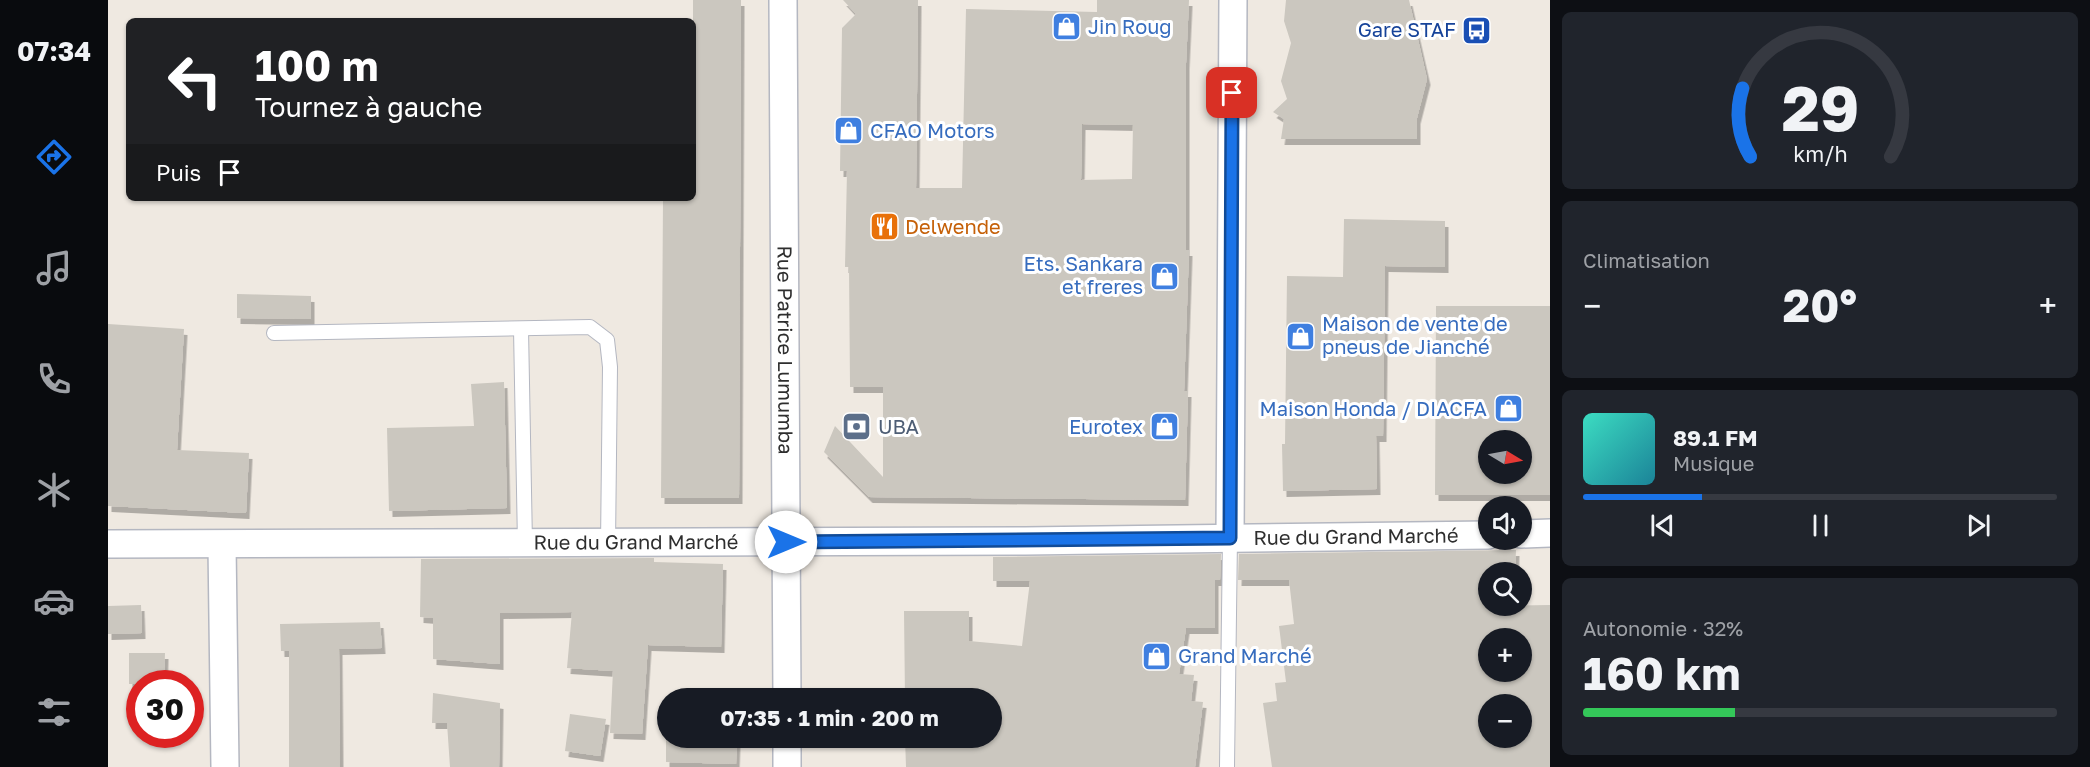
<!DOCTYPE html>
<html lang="fr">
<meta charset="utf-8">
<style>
body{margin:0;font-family:"Golos Text",sans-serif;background:#20242c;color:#f1f3f6;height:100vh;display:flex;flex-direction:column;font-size:22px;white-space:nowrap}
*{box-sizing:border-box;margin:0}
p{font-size:20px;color:#9ea1a6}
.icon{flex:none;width:33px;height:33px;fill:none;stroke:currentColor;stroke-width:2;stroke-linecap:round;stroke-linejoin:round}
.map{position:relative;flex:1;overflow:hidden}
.side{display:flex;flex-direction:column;gap:12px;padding:12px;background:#0d0f14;width:540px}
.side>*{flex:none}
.hud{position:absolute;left:18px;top:18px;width:570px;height:183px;border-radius:9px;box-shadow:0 2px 4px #0004;background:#202124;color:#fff;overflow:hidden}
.needle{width:39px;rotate:100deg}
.controls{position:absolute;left:1370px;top:430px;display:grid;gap:12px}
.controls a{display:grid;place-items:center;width:54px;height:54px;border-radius:50%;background:#171b24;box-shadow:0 2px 4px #0004;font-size:30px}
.speed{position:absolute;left:18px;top:670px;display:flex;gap:12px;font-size:30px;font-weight:700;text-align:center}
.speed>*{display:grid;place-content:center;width:78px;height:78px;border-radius:50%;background:#171b24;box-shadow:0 2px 4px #0004;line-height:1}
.speed .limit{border:9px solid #d22;background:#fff;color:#111}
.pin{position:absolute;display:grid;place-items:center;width:51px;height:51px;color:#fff;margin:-26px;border-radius:12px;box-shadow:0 3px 9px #0006}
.me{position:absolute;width:66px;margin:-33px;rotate:90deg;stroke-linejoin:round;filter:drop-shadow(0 0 4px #0008)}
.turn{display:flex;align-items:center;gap:21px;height:126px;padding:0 30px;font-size:27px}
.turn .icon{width:78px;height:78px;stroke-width:2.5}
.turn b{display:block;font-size:42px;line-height:51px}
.then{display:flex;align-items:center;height:57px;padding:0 30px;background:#0003;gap:12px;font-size:22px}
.big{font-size:45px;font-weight:700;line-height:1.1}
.side .widget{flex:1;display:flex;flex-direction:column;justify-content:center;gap:9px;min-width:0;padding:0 21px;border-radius:9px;background:#20242c}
.side .dial{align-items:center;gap:0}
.dial svg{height:156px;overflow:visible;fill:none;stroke:#363941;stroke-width:7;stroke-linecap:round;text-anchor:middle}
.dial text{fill:#f1f3f6;stroke:none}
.song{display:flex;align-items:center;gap:18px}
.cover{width:72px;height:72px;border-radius:9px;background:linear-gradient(135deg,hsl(170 70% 55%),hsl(190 70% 35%))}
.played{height:6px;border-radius:3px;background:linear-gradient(90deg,#1a73e8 25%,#363941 25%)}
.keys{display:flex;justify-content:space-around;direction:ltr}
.heat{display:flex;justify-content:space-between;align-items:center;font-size:33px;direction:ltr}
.charge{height:9px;border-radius:4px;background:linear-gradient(90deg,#34c759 32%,#363941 0)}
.trip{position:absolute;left:549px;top:688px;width:345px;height:60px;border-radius:30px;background:#171b24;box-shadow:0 2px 4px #0004;font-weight:700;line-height:60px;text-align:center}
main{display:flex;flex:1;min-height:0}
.menu{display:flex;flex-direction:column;width:108px;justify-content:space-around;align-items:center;background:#090b0e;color:#9ea1a6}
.menu .icon{width:42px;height:42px}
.menu .current{color:#1a73e8}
.menu b{font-size:27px;color:#f1f3f6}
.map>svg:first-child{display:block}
.building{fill:#cbc7bf;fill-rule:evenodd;filter:url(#shadow)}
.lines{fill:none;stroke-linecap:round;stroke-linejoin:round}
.lane-casing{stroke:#b4b7c1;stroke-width:16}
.street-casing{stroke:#b4b7c1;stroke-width:30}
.lane{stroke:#fff;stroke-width:14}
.street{stroke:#fff;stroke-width:27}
.route-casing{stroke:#114b97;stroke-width:15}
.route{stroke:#1a73e8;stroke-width:10}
.labels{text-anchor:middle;stroke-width:6;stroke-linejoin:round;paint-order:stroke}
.shop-label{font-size:20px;fill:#366cbe;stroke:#fff;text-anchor:start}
.transit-label{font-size:20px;fill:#164399;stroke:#fff;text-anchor:end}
.food-label{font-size:20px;fill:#c56008;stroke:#fff;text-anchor:start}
.street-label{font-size:20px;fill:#2e2e2e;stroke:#fff}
.service-label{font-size:20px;fill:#4e5e75;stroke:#fff;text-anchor:start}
</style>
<main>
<nav class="menu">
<b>07:34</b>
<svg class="icon current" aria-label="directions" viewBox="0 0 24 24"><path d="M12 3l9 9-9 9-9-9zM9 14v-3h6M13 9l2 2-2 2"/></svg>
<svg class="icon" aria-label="music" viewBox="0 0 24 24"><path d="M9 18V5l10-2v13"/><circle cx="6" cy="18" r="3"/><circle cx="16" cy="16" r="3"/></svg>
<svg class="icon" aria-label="phone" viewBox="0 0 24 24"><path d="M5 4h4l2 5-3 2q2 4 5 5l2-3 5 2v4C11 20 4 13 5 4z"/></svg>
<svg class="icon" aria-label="climate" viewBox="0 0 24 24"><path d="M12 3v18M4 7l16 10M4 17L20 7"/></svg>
<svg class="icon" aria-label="car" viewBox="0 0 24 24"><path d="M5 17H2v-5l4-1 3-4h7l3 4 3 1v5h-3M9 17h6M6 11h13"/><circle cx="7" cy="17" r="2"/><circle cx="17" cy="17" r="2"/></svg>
<svg class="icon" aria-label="filters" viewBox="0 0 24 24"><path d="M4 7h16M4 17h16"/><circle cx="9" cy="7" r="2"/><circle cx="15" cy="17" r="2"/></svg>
</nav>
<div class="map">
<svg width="1442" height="767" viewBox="0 0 1442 767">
<defs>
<filter id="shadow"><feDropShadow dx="3.5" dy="6" stdDeviation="0" flood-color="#0004"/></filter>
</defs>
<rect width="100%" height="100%" fill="#efe9e1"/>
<g class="building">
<polygon points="585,0 633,0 631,498 553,498 555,198 585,198"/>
<path d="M735,0H810L808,188H854L858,9L989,12V0H1081L1078,63V250H1081L1076,391H1080L1077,500L761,497L716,452L727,426L775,477V387H742L741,267H737L739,171H732L734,28L748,14ZM974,124L1025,125L1024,179L973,180Z"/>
<polygon points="1178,0 1301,0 1319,79 1309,118 1309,139 1173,139 1176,119 1165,112 1179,99 1173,81 1183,43 1176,21"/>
<polygon points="1236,219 1337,221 1337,267 1277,266 1275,436 1268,436 1269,489 1175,491 1174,444 1177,444 1179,276 1235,277"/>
<polygon points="129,294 203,296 203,319 129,318"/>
<path d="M1328,306H1442V495H1327ZM1380,441H1413V474H1380Z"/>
<polygon points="0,324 76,329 69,450 141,453 138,513 0,506"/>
<polygon points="396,382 399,508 281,511 279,428 366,426 363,384"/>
<path d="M1408,550L1407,573H1380V606L1442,605V767H1164L1155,703L1169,701L1167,683L1178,682L1171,626L1186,624L1181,580H1130L1131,554ZM1380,639H1413V672H1380ZM1380,705H1413V738H1380Z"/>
<polygon points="1113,554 1112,580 1107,580 1107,628 1078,628 1071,674 1086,675 1083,701 1095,702 1087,767 798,767 797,738 884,738 884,699 797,699 796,611 861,611 861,641 914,646 922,581 885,581 885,557"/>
<polygon points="546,558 546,562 615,564 613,647 540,645 534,734 502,733 505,671 459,668 464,612 392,613 392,664 325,659 325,618 312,617 313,559"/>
<polygon points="33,605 34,633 0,634 0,606"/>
<polygon points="272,622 274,648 231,649 232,767 181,767 181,651 173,651 172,624"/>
<polygon points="21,653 57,653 56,684 21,684"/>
<polygon points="325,693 392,703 391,767 342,767 339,723 324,723"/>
<polygon points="462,714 498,719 492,756 457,751"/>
<polygon points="558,738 629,738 628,764 558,762"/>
</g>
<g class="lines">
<defs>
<g id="lane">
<polyline points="413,329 417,544"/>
<polyline points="166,333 482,327 499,340 502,367 500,544"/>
<polyline points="1119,767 1122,538"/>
</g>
<g id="street">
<path id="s1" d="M675,0L679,699"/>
<polyline points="1413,534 1442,533"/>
<polyline points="1122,538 1125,0"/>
<path id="s2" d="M0,544L917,541L1380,535"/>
<polyline points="114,545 117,767"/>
<polyline points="679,738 679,767"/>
</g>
</defs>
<use href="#lane" class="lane-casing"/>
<use href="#street" class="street-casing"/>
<use href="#lane" class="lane"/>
<use href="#street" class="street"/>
</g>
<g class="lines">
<defs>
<polyline id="route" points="678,542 1122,538 1124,93"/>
</defs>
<use href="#route" class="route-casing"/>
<use href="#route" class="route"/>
</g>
<defs>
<symbol id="shop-square" viewBox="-11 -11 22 22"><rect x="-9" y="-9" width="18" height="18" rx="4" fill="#3f7fe0" stroke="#fff"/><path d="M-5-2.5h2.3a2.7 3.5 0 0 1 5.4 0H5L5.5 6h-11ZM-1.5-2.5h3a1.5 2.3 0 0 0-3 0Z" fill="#fff"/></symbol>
<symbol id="bus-square" viewBox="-11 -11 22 22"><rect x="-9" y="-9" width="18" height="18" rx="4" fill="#1a4fb4" stroke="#fff"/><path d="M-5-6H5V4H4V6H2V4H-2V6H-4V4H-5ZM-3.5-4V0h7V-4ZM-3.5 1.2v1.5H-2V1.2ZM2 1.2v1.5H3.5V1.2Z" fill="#fff"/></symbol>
<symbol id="restaurant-square" viewBox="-11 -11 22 22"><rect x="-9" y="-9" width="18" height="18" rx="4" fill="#e8710a" stroke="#fff"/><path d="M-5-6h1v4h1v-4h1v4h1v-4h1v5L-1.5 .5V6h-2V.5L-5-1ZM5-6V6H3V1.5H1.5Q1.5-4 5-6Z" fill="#fff"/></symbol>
<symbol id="bank-square" viewBox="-11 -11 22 22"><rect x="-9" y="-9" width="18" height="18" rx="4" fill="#5c6f8a" stroke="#fff"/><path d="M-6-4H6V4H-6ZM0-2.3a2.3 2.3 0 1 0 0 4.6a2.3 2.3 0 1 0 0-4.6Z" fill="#fff"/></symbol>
</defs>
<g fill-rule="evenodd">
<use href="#shop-square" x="942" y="10" width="33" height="33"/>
<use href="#bus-square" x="1352" y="14" width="33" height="33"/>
<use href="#shop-square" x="724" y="114" width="33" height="33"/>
<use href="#restaurant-square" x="760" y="210" width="33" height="33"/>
<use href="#shop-square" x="1040" y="260" width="33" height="33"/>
<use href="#shop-square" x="1176" y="320" width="33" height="33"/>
<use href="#shop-square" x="1384" y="392" width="33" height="33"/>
<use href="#bank-square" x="732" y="410" width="33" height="33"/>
<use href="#shop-square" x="1040" y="410" width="33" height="33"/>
<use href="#shop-square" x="1032" y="640" width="33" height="33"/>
</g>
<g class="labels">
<g class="shop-label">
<text x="980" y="34">Jin Roug</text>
<text x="762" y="138">CFAO Motors</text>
<text x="1035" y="271" text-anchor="end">Ets. Sankara<tspan x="1035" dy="23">et freres</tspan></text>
<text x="1214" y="331">Maison de vente de<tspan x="1214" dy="23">pneus de Jianché</tspan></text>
<text x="1379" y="416" text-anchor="end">Maison Honda / DIACFA</text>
<text x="1035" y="434" text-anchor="end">Eurotex</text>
<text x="1070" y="663">Grand Marché</text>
</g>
<g class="transit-label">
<text x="1348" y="37">Gare STAF</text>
</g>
<g class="food-label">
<text x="797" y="234">Delwende</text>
</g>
<g class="street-label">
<text dy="7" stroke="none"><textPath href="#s1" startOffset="350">Rue Patrice Lumumba</textPath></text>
<text dy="7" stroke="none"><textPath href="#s2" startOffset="1248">Rue du Grand Marché</textPath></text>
<text dy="7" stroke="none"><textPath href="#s2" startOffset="528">Rue du Grand Marché</textPath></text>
</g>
<g class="service-label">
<text x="770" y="434">UBA</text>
</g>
</g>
</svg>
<div class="controls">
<a><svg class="needle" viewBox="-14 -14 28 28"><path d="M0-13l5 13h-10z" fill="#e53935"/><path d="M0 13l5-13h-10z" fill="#9ea1a6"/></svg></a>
<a><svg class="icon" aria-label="sound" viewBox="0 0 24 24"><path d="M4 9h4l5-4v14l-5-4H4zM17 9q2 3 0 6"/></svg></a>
<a><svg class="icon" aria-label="search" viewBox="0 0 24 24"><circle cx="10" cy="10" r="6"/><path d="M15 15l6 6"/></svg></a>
<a>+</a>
<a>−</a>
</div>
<div class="speed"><div class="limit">30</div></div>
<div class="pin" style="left:1124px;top:93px;background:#d93025"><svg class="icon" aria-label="arrive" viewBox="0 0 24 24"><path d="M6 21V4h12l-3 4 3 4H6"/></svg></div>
<svg class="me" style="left:678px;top:542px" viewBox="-20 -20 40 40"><circle r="19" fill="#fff"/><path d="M0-13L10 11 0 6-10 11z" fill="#1a73e8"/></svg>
<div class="trip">07:35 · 1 min · 200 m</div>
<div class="hud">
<div class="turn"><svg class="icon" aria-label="left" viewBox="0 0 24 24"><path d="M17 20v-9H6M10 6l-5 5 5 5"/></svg><div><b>100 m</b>Tournez à gauche</div></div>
<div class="then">Puis<svg class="icon" aria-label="arrive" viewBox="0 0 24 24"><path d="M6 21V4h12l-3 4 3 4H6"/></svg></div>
</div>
</div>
<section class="side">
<div class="widget dial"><svg viewBox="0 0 100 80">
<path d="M14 69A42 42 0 1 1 86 69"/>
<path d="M14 69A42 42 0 0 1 10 34" stroke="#1a73e8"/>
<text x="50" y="56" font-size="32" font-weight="700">29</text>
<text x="50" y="72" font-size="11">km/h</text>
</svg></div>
<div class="widget"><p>Climatisation</p>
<div class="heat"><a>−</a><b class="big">20°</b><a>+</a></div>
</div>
<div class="widget">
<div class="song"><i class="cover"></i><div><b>89.1 FM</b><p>Musique</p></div></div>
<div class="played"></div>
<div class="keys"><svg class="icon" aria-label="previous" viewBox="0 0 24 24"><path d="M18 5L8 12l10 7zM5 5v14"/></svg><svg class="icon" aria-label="pause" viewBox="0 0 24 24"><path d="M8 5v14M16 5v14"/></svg><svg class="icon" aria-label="next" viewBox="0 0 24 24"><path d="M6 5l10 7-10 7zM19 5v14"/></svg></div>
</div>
<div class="widget"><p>Autonomie · 32%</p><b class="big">160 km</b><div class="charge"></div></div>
</section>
</main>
